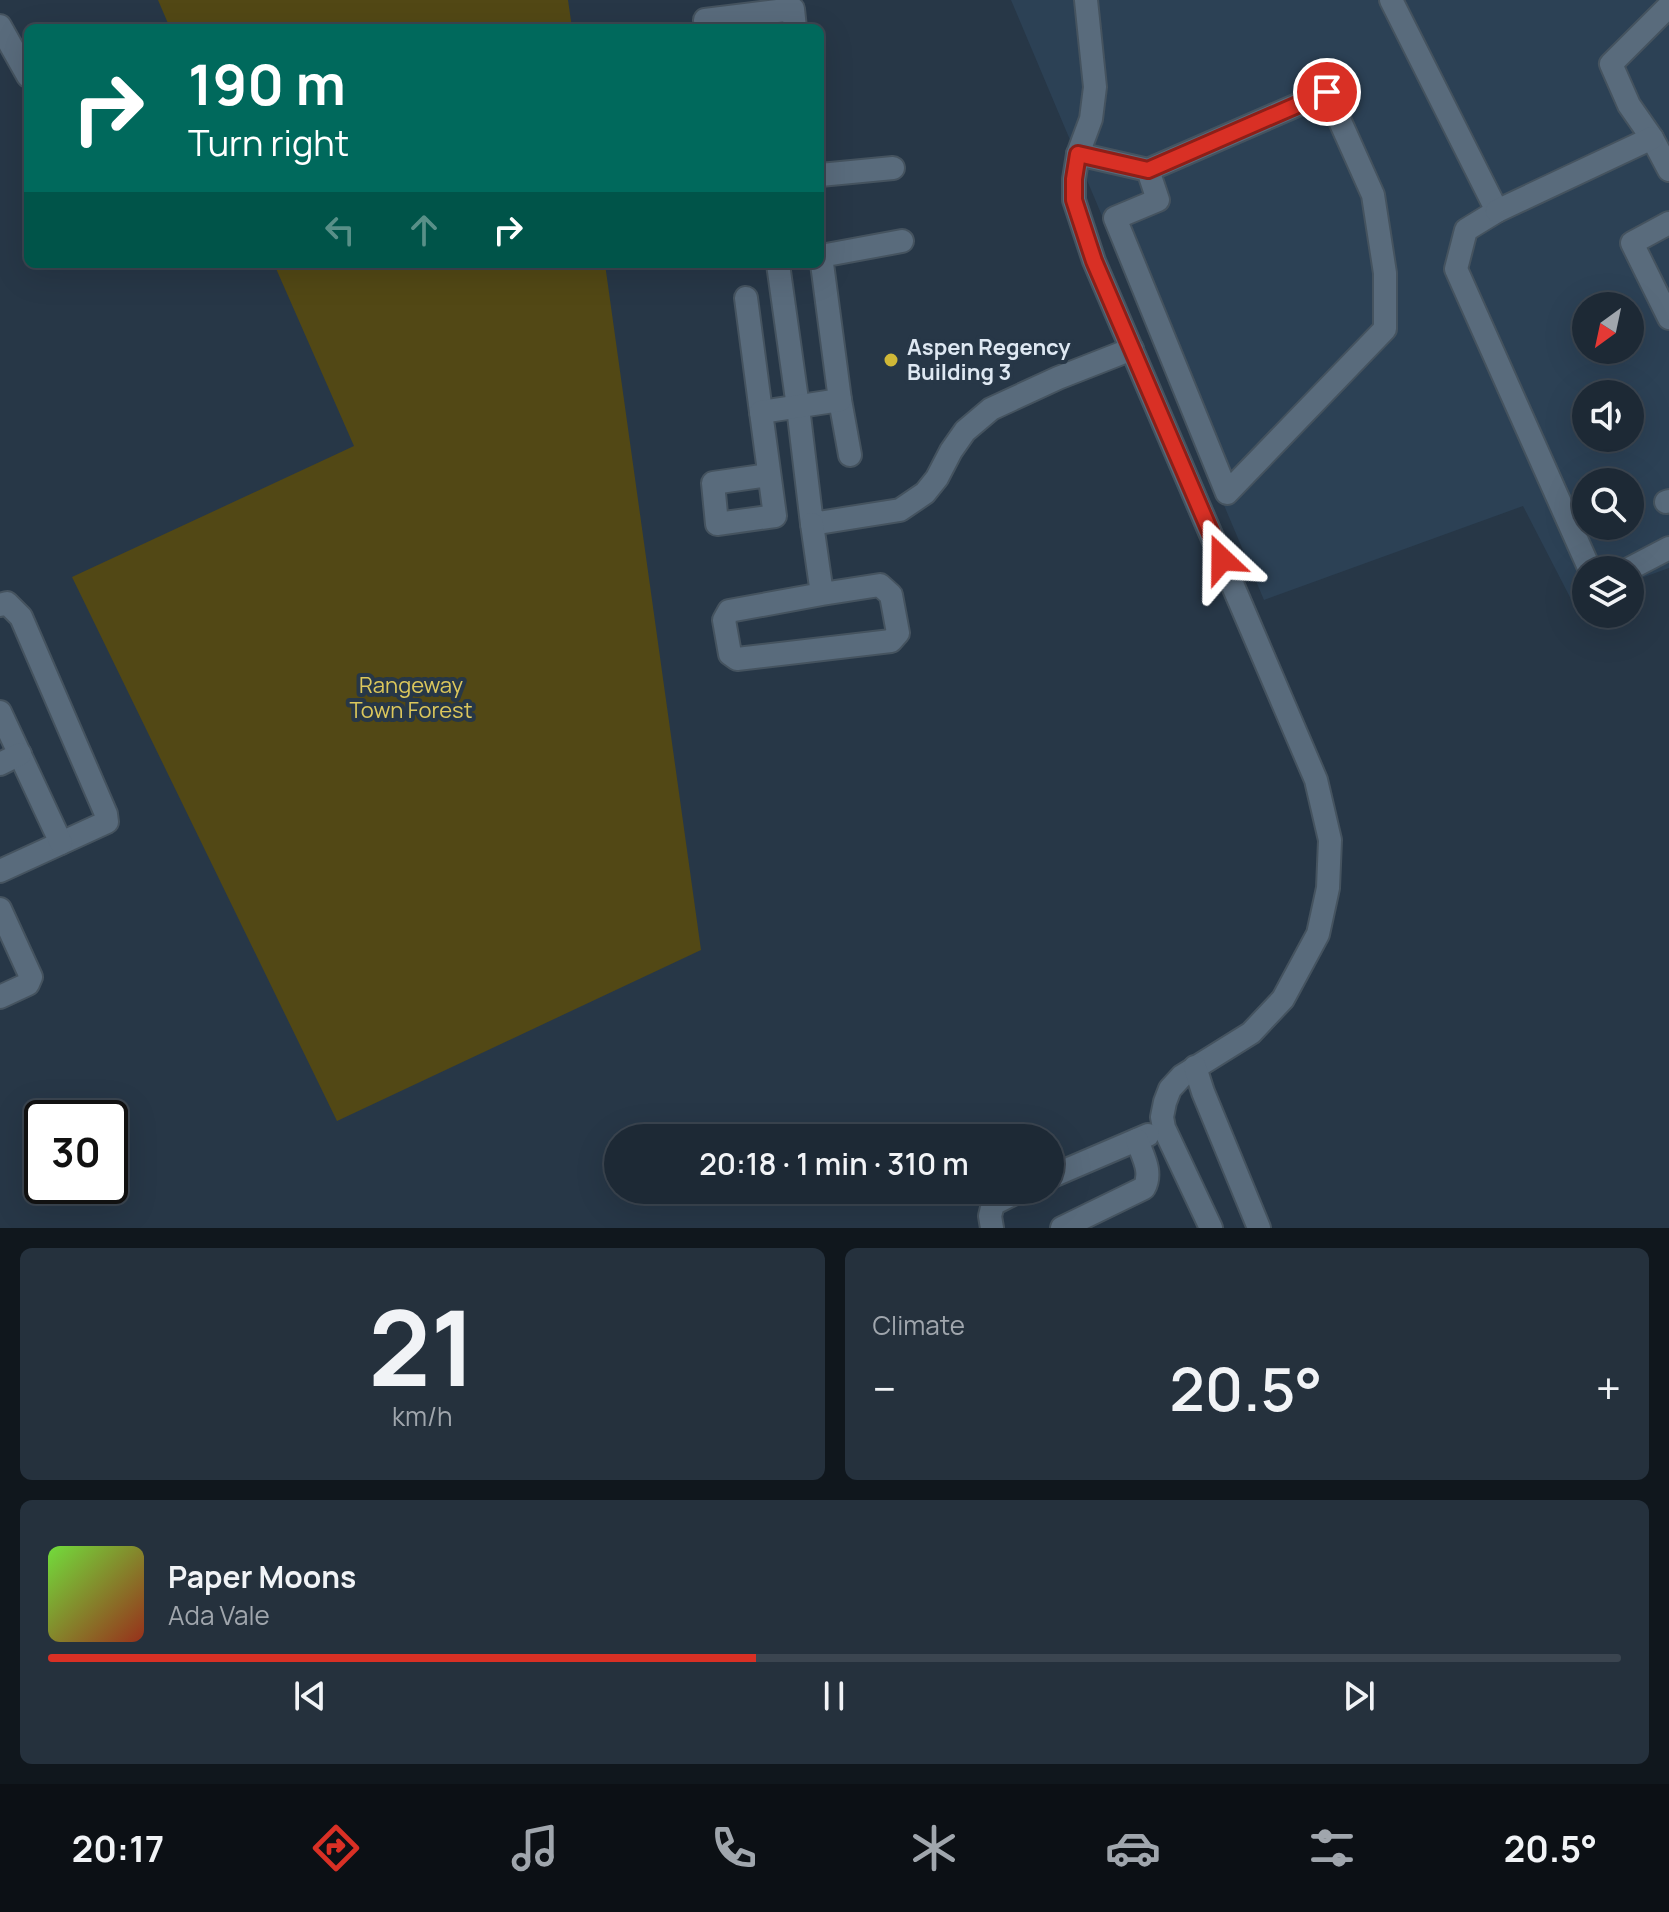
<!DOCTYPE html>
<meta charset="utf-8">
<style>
body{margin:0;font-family:Manrope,sans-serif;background:#25313d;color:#f1f3f6;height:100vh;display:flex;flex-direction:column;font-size:30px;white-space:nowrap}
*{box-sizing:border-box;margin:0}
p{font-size:26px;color:#a0a6ad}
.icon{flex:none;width:44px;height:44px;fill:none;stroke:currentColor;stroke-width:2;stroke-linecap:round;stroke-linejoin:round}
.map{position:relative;height:1228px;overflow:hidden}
.panel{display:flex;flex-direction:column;gap:20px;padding:20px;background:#10171d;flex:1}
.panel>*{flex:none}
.banner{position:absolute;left:24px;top:24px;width:800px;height:244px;border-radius:12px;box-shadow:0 8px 32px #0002,0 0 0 2px #3b4550;background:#00695c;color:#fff;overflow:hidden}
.needle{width:52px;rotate:213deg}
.tools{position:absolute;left:1572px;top:292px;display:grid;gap:16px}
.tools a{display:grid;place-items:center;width:72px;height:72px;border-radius:50%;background:#1d2935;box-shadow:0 8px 32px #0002,0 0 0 2px #3b4550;font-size:40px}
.speed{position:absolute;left:24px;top:1100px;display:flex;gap:16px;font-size:40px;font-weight:700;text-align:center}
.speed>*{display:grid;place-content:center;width:104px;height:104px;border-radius:50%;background:#1d2935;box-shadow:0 8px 32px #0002,0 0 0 2px #3b4550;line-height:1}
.speed .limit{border:4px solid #111;border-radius:12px;background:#fff;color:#111}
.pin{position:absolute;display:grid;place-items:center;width:68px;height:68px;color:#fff;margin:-34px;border:4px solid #fff;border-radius:50%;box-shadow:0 2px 8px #0007}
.me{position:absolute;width:88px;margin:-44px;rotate:337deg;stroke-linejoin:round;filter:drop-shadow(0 0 6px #0008)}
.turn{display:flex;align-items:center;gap:28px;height:168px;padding:0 32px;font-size:36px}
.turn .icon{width:104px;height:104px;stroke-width:2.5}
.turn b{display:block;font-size:56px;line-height:68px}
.lanes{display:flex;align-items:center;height:76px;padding:0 32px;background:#0003;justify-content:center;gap:40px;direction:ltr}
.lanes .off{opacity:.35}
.big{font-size:60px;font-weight:600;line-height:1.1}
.panel .tile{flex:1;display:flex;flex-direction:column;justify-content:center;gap:12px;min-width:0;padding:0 28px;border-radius:12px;background:#25313d}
.panel .dial{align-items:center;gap:0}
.dial b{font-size:104px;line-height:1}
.song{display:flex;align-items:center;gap:24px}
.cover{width:96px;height:96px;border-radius:12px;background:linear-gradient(135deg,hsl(100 70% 55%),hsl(10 70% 35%))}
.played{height:8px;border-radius:4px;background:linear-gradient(90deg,#d93025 45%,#3b4550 45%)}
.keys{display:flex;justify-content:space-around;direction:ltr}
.heat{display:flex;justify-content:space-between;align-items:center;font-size:44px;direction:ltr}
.panel .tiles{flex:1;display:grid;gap:20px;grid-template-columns:1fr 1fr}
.tile:last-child{grid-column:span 2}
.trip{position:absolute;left:604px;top:1124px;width:460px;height:80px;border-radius:40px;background:#1d2935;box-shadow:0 8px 32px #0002,0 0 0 2px #3b4550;font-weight:600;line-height:80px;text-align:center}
.tab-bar{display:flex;height:128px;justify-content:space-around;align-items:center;background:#0c1015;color:#a0a6ad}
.tab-bar .icon{width:56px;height:56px}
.tab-bar .current{color:#d93025}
.tab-bar b{font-size:36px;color:#f1f3f6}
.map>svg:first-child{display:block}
.built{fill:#2c4155;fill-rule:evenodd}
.green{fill:#524815}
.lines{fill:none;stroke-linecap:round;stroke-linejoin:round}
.minor-casing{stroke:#45535f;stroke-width:26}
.minor{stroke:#596b7c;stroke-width:22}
.route-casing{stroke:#8d1f18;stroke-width:20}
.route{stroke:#d93025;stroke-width:14}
.poi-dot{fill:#d0b837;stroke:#273747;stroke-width:3}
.labels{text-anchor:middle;stroke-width:8;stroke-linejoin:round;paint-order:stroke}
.poi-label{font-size:22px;font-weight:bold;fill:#dee8f2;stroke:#273747;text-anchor:start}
.park-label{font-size:22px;fill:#dcc75c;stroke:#273747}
</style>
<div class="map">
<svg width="1669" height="1228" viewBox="0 0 1669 1228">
<rect width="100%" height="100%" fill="#273747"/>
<path class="built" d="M1011,0H1669V568L1630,582V570H1586V598L1573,603L1523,506L1264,600ZM1586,306H1630V350H1586ZM1586,394H1630V438H1586ZM1586,482H1630V526H1586Z"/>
<g class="green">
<polygon points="158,0 568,0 572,28 170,28"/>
<polygon points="274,264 605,264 701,950 337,1121 72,577 354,446"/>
</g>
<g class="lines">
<defs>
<g id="minor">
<polyline points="1086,0 1095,87 1091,119 1078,154 1074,179 1074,200 1094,261 1316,780 1330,840 1328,888 1318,934 1283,999 1251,1033 1182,1076 1170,1089 1165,1102 1162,1117 1164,1128 1211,1228"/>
<polyline points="1391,0 1497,211 1466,230 1456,269 1590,570"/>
<polyline points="1669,6 1611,64 1629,105 1652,138 1669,170"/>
<polyline points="0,26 28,76"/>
<polyline points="706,28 705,20 793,9 795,28"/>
<polyline points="1078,154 1148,170 1327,92 1373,195 1385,273 1385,329 1227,493 1115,218 1158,200 1148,170"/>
<polyline points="820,175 893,168"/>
<polyline points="1497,211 1652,138"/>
<polyline points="1669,223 1632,243 1669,318"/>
<polyline points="778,264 798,407 812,524 900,510 925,493 937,478 951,451 965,431 991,409 1058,378 1132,349"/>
<polyline points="746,298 761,412"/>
<polyline points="840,400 850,455"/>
<polyline points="769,475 713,483 717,524 775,516 761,412 840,400 821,256 902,241"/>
<polyline points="1666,502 1669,501"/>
<polyline points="812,524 822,594 880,585 891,595 898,633 891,641 737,659 730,654 724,620 729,611 822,594"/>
<polyline points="1627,570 1669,548"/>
<polyline points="0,605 7,603 21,617 106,814 107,822 0,871"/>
<polyline points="0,712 61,843"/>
<polyline points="0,764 20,754"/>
<polyline points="0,909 31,977 28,984 0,997"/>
<polyline points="1195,1067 1203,1092 1259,1228"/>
<polyline points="1050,1177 1148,1135"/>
<polyline points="992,1228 990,1216 993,1204 1021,1190"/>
<path d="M1062,1228L1144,1188C1153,1172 1142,1155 1137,1140"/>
</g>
</defs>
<use href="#minor" class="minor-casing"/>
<use href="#minor" class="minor"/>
</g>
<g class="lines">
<defs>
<polyline id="route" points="1222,559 1094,261 1074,200 1074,179 1078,154 1148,170 1327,92"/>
</defs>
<use href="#route" class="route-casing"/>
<use href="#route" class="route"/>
</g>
<circle class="poi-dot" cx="891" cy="360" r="8"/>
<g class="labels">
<g class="poi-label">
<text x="907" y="355">Aspen Regency<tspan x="907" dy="25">Building 3</tspan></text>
</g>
<g class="park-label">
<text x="411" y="693">Rangeway<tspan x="411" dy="25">Town Forest</tspan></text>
</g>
</g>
</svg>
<div class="tools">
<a><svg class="needle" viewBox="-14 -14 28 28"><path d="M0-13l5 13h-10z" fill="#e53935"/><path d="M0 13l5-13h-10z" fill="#a0a6ad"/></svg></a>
<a><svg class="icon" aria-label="sound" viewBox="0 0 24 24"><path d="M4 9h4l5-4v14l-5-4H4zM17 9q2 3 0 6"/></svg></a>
<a><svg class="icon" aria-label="search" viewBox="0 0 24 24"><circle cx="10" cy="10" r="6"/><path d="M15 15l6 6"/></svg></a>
<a><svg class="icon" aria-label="layers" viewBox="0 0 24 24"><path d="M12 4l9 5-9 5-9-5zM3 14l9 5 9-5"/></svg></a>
</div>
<div class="speed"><div class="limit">30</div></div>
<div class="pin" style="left:1327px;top:92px;background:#d93025"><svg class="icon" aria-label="arrive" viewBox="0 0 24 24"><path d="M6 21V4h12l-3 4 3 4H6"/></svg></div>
<svg class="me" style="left:1222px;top:559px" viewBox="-20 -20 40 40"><path d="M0-17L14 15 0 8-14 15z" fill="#d93025" stroke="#fff" stroke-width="4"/></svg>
<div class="trip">20:18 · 1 min · 310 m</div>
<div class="banner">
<div class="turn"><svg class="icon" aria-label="right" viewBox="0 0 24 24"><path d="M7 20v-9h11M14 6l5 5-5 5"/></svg><div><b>190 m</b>Turn right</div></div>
<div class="lanes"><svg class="icon off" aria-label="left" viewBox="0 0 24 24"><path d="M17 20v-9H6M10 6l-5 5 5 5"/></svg><svg class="icon off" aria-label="ahead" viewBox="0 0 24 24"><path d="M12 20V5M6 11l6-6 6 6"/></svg><svg class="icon" aria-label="right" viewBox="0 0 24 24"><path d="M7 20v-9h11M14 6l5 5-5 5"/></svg></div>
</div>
</div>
<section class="panel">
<div class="tiles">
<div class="tile dial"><b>21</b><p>km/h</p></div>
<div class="tile"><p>Climate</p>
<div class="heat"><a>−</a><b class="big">20.5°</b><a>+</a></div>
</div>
<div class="tile">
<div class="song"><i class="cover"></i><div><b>Paper Moons</b><p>Ada Vale</p></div></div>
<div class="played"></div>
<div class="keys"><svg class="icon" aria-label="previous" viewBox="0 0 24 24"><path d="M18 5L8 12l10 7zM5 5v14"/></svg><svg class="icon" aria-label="pause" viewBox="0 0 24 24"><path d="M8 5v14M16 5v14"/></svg><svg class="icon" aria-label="next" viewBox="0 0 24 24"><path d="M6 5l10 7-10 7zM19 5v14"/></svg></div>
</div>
</div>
</section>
<nav class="tab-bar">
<b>20:17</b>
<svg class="icon current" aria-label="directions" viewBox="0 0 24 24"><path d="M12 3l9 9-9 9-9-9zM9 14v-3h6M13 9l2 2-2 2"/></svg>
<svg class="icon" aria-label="music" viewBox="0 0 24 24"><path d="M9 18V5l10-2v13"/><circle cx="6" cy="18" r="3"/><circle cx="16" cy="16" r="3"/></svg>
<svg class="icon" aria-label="phone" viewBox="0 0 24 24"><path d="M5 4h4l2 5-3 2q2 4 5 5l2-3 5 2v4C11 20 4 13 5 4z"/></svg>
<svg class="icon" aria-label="climate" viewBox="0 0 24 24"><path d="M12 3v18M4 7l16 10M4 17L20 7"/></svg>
<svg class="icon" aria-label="car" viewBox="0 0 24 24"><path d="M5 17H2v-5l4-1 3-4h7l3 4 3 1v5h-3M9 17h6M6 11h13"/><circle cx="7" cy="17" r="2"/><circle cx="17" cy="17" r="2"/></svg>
<svg class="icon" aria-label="filters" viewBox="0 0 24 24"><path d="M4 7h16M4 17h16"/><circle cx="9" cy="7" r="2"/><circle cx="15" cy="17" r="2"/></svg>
<b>20.5°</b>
</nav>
